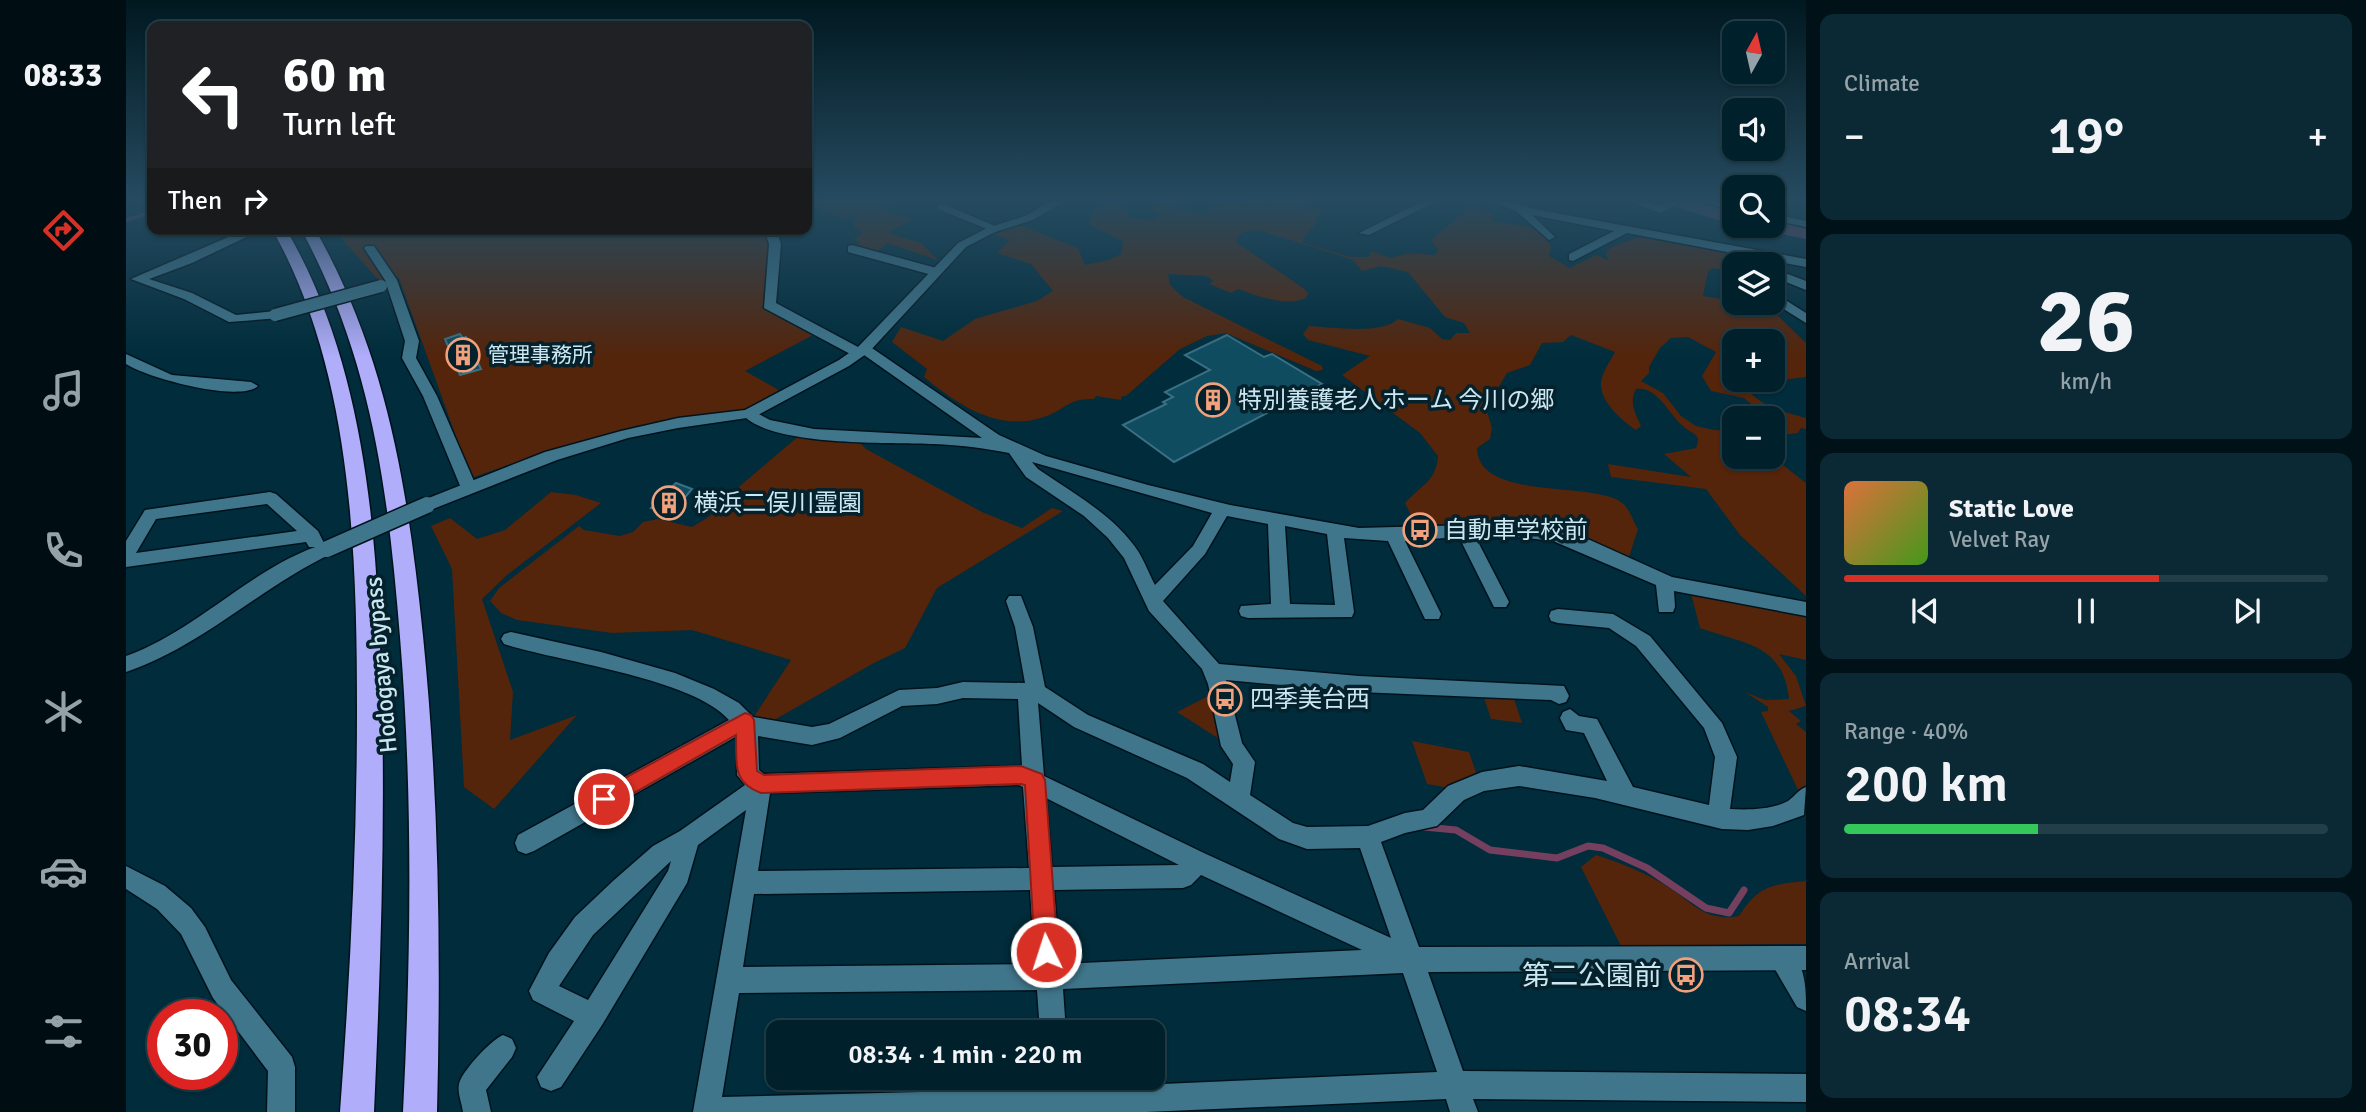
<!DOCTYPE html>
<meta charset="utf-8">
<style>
body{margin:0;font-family:Signika,"Noto Sans JP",sans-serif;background:#0a2934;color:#f1f3f6;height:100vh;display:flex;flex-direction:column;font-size:26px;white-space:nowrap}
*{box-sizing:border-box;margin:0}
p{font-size:23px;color:#95a3a9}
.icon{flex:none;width:38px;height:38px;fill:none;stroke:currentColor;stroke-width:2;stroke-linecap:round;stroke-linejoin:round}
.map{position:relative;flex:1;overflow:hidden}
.side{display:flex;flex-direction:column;gap:14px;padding:14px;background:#001218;width:560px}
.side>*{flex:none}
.banner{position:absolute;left:21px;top:21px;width:665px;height:214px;border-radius:14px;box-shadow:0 2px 5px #0004,0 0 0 2px #223e48;background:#202124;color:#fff;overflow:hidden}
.needle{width:46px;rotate:8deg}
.controls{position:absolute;left:1596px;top:21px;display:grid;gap:14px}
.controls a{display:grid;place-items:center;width:63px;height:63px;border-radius:14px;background:#00212c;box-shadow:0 2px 5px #0004,0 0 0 2px #223e48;font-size:35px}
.speed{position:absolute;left:21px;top:999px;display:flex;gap:14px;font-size:35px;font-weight:700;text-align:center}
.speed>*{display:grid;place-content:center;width:91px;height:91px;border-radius:50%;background:#00212c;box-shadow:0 2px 5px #0004,0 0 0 2px #223e48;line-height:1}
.speed .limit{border:10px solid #d22;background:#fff;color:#111}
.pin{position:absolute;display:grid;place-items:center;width:60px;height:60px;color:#fff;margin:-30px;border:4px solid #fff;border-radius:50%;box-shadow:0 2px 7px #0007}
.me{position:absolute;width:77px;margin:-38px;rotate:356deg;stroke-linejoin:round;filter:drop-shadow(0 0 5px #0008)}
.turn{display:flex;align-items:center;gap:24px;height:147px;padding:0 21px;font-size:32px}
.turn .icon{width:91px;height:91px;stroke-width:2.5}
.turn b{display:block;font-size:49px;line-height:60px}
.then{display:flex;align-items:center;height:66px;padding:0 21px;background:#0003;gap:14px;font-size:26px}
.big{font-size:52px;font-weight:600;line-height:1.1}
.side .tile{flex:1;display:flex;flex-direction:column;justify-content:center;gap:10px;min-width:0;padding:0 24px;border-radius:14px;background:#0a2934}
.side .dial{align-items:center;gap:0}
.dial b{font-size:91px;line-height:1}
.song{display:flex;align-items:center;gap:21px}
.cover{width:84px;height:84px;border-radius:10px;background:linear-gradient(135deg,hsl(20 70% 55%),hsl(100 70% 35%))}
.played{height:7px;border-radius:4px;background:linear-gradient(90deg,#d93025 65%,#223e48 65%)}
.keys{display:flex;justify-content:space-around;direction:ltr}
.heat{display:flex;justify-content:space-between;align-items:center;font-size:38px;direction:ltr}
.charge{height:10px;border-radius:5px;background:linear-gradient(90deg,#34c759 40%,#223e48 0)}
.trip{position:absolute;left:640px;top:1020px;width:399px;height:70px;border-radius:14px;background:#00212c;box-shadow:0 2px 5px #0004,0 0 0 2px #223e48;font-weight:600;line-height:70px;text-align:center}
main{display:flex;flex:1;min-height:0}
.tab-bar{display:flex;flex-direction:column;width:126px;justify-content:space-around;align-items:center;background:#000d12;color:#95a3a9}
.tab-bar .icon{width:49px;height:49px}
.tab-bar .current{color:#d93025}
.tab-bar b{font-size:32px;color:#f1f3f6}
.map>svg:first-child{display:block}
.green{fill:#54240b;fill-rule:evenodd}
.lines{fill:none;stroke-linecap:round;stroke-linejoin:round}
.stream-far1{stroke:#75405f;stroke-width:3.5}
.stream{stroke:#75405f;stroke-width:7}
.river{fill:#75405f;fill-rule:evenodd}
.building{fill:#0f4c60;stroke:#3a7085;stroke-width:2}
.street-casing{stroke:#00131d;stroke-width:3}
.secondary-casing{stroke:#00131d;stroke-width:3}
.highway-casing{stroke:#00131d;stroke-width:3}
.street{fill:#40768b;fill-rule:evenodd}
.secondary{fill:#40768b;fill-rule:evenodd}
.highway{fill:#b0adfb;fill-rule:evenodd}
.street-bridge-casing{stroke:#00131d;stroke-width:15;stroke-linecap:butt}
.secondary-bridge-casing{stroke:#00131d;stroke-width:19;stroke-linecap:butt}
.street-bridge{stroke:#40768b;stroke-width:12}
.secondary-bridge{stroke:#40768b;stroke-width:16}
.route{fill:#d93025;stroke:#8d1f18;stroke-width:2}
.labels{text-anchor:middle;stroke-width:7;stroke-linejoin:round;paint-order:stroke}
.far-poi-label{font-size:21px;fill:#cbe7f2;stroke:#04212c;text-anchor:start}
.poi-label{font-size:24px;fill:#cbe7f2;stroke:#04212c;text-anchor:start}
.street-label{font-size:24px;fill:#cbe7f2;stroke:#04212c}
.near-poi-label{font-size:28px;fill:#cbe7f2;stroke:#04212c;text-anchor:end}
</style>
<main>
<nav class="tab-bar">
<b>08:33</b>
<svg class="icon current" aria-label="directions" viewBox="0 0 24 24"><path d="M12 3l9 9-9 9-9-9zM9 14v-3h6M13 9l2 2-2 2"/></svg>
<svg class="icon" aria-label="music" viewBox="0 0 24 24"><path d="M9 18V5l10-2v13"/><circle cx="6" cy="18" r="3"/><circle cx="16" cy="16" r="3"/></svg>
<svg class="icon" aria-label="phone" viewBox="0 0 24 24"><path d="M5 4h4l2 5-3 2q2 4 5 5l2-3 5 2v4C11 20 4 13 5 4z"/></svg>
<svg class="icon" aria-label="climate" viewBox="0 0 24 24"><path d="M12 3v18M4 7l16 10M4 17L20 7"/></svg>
<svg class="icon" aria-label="car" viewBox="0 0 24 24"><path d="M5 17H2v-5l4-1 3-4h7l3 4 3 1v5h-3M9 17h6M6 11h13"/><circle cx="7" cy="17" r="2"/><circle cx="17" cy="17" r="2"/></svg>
<svg class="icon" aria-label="filters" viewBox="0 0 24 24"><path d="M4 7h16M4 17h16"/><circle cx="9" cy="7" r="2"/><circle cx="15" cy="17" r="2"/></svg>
</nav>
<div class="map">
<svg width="1680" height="1112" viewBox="0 0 1680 1112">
<rect width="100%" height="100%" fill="#002c3b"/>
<g class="green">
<polygon points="681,201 768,201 756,208 786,220 762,233 795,243 812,260 761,243 748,254 727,248 734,242 727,240 737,233 729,228 726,223 732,218 723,216 717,218 690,207 681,213"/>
<path d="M996,201L1004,218L1027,220L1034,216L1025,208L1030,201H1062L1050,208L1078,213L1092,201L1116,204L1115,201H1179L1178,209L1194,210L1188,226L1178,236L1177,243L1224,257H1242L1246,251L1264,258L1283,253L1309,255L1312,249L1305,240L1345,206L1368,214L1366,221L1411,228L1425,246L1423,256L1444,268L1470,255L1482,260L1480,252C1489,242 1506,242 1518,234L1579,245L1588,251L1616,256L1621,254L1644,260L1634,264H1608V272L1587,268L1582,271L1577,296L1608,301V303H1629L1638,315L1652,316L1680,343V377L1618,385C1633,407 1656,411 1680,418V429L1675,428L1672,433L1647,436V418H1642L1618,398L1585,391L1576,376L1590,352L1562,337L1545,338L1534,348L1523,367V373L1515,381L1537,393L1555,416L1570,426L1588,430L1608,431V457H1647L1680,483V596L1614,535L1580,489L1485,477L1482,464L1565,477L1538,454L1570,448C1571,445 1573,440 1571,437C1569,433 1561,430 1558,427C1544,416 1531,385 1510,389C1503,402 1509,413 1515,426L1510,430C1496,421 1473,401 1475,382C1476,373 1484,361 1489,352L1445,335L1437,342L1416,343L1404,365L1381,373L1360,408L1366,428L1364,439L1351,448C1352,501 1465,481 1495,502C1503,507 1507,521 1512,529L1502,560L1432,530L1403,523L1291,528L1279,503C1295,485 1310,482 1312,456L1294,433L1216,375L1244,356L1182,340L1177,334L1183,326C1205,327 1257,335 1272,319L1304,328L1316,339L1324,340L1330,333H1344L1338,323L1319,317L1282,272L1255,266L1236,271L1227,260L1136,231C1125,230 1112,230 1110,242L1177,288L1182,293L1180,298C1160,307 1132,296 1112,289L1105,293L1083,284L1088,281L1080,276L1042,274L1044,285L1057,297L1196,366L1197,370L1190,371L1100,333L1081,336L1054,349L1000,396H996L995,400L970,396L968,399C942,398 939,410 918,417C872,433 831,404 798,377L801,369L766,342L775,327L817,341L849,319L911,301L927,291L905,264L871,253L884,240L866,234L894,225L952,248L959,265L983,260L995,254L997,241L963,224L967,210ZM1608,341H1647V380H1608Z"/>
<path d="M207,229H638C650,261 636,278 637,308L689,334L619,371L658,393L627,408L606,414L553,418L510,426L422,451L345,478L273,278L255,283Z"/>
<polygon points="674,435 727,436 740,449 856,512 896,528 926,508 937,511 811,588 779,648 746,664 643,723 627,718 665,660 566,630 486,633 391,620 375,613 364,601 373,588 453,526 458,530 494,536 507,532 517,522 532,519 566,527 584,516 601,497"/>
<polygon points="425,492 450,495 475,503 381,575 356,599 387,692 384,740 451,715 368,809 338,787 326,569 305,526 324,518 351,539 379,530"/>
<path d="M1564,590L1680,612V660L1653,654L1670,676L1680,706L1663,711L1675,721L1670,724L1680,732V786L1673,792L1635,712L1642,711V707L1619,692L1639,700L1663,699C1657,643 1617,644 1574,628Z"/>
<polygon points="1086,688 1101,744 1051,712 1082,696"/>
<polygon points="1356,692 1387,696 1396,723 1365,719"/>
<polygon points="1286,741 1343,752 1352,778 1324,788 1301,784"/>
<path d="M1470,855C1495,863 1523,874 1545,889C1569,905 1581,922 1613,916C1632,886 1646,884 1680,881V944L1495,946L1455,867Z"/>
</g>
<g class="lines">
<g class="stream-far1">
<polyline points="0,220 26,212"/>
<polyline points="1644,226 1678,231"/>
</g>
<polyline class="stream" points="1298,827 1330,830 1364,850 1431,858 1462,846 1477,848 1521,868 1580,908 1603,913 1618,890"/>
<g class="river">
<polygon points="1542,201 1571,201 1608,213 1608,225 1544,205"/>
<polygon points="1647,221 1680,227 1680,239 1637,230 1634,226 1647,226"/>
</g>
</g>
<g class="building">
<polygon points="334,334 337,338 340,337 355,369 334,375 319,339"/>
<polygon points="1101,335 1138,357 1146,354 1196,384 1048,462 997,425 1040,404 1037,402 1047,397 1039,392 1084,370 1059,355"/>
<polygon points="550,483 566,489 545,514 525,508"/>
</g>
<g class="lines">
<defs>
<g id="street">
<polygon points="1297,201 1311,201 1243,235 1233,233"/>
<polygon points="1365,201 1382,201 1408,209 1680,259 1680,267 1501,233 1447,261 1443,260 1443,254 1488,231 1406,215 1429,237 1423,240 1390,211"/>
<polygon points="1503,201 1519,201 1533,206 1544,201 1558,201 1534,213"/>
<polygon points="1579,201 1608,205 1608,211 1580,203"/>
<polygon points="812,205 820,205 876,229 866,231 812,209"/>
<polygon points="1647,214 1680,221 1680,227 1647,220"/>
<polygon points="121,229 135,230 66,263 23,279 66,293 110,315 149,311 154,312 154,318 103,322 58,299 5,279"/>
<path d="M638,229H650L655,244L650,303L732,347L743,346L873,435L920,456L1022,485L1104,505L1233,528L1381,524L1427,529L1464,540L1546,577L1680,602V616L1548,591L1549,607L1547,612H1533L1530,585L1427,541L1381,536H1349L1383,602L1380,607H1368L1333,537L1279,541L1315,614L1313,619H1299L1262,541L1218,538L1228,612L1226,617L1122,618L1115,616L1113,611L1115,606L1145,604L1142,524L1101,516L1079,554L1037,601L1093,664L1233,676L1438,686L1443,696L1440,702L1433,704L1425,700L1233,692L1100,680L1116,743L1129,762L1124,795L1167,823L1181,827L1242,826L1279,813L1297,810L1322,786L1356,772L1393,766L1481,781L1458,733L1440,730L1434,718L1437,712L1444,709L1453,716L1471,719L1507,787L1583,805L1589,757L1578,728L1510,646L1483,628L1432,623L1425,621L1423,616L1425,611L1432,609L1487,614L1524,636L1596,723L1611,757L1604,809C1622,810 1646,810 1662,801C1669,796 1672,790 1680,787L1678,815L1647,826L1622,830L1596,829L1469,798L1393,786L1358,791L1338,800L1311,826L1279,833L1255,842L1293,947L1680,946V970L1302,972L1337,1071L1680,1074V1102L1347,1099L1352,1112H1324L1320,1099L1020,1112H567L620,810L572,845L561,883L476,1025L435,1087L425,1091L415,1087L411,1077L448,1021L407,1000L403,991L423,953L449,917L487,881L527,846L554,831L619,785L611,775V736L408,851L400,854L392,851L389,843L392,835L603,720C566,678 434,662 378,644L375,639L378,634L385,632L475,652L549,673L588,689L613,703L627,717L686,727L703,724L773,690L811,688L837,682L899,683L889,627L880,601L883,596H895L907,627L919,687L962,715L1077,764L1104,782L1107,764L1095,746L1082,684L1076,669L1023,611L998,558L982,538L958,516L900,477L883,453C858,448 834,445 808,444C765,442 644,447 616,414L618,411L623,409L644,420L688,429L856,438L738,355L728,356L638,308L643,244ZM906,462L1086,513L1067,546L1029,585C1023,574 1019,562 1012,551C988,515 947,493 912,469ZM1159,526L1201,534L1209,605L1164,604ZM837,698L892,699L896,766L638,774L633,770L632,736L686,745L714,738L776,706L811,704ZM912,703L948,727L1061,778L1153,839L1181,849L1234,848L1265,938L1080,854L918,776ZM893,785L897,787L903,868L632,871L644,793ZM920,798L1053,865L926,867ZM545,861L542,871L462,1000L433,986L467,935ZM1075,875L1236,950L934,964L928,890L1057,888L1065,885ZM904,890L909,964L617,967L628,894ZM1277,973L1311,1072L945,1088L944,1078H916L917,1089L596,1097L613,993L911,990L914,1032H940L937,989Z"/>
<polygon points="726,245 814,269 816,272 810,276 722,252 722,246"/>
<polygon points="240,246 248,246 271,280 293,341 290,358 311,396 351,488 349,492 337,492 335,488 297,396 276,358 279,341 259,280 238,248"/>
<polygon points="1654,271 1680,281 1680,290 1650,278 1648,275"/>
<polygon points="1661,301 1680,313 1680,323 1656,308 1656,302"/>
<path d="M0,354L46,375L125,382L132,386C114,403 21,378 0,364Z"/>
<path d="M144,492L150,494L192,531L198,543L195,547H183L180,542L0,567V541L19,510ZM141,504L171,531L10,553L30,519Z"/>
<polygon points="0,866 39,886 65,908 79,927 105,980 166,1057 169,1067 169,1112 141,1112 142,1071 87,998 55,934 31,909 0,889"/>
<path d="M377,1035L386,1039L390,1048L386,1057L360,1090L365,1112H337C336,1104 331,1092 333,1084C336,1071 365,1040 377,1035Z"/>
</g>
<g id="secondary">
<polygon points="925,201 939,201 907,220 869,232 840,247 743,352 723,366 628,417 552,428 502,438 431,460 307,509 295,509 293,505 295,501 419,452 495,431 552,418 619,410 713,360 733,346 832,243 861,228 899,216"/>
<path d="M201,543L207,545L210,549L207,553C134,587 77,646 0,672V656C73,630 127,565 201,543Z"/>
<path d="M1655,947C1680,957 1680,987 1680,1011L1671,1007L1643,959L1646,950Z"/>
</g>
<g id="highway">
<path d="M146,229H160C243,371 252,548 256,709C259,843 254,978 248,1112H214C224,978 231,844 231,710C231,552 226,370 146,229Z"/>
<path d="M175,229H189C262,358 282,490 297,636C313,794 315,953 311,1112H277C285,954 287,795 274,637C262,490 246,360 175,229Z"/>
</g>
</defs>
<use href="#street" class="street-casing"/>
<use href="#secondary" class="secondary-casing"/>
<use href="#highway" class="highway-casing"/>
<use href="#street" class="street"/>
<use href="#secondary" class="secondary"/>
<use href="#highway" class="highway"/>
<defs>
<polyline id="street-bridge" points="149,315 255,286"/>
<polyline id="secondary-bridge" points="201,549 301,505"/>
</defs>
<use href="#street-bridge" class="street-bridge-casing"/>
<use href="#secondary-bridge" class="secondary-bridge-casing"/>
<use href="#street-bridge" class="street-bridge"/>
<use href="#secondary-bridge" class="secondary-bridge"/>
</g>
<linearGradient id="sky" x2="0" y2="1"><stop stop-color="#001820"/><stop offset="0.56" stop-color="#264b60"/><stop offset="1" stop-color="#264b60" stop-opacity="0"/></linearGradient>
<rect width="1680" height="357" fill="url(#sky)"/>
<path class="route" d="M619,713L625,715L628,720L631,771L638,775L895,766L916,774L919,780L932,952L928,960L920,963L913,960L909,952L899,785L895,784L635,793C605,782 611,762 610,735L485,806L478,808L471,806L468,799L471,793Z"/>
<defs>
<symbol id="building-ring" viewBox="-11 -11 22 22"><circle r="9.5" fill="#04212c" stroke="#f1a17c" stroke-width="1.5"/><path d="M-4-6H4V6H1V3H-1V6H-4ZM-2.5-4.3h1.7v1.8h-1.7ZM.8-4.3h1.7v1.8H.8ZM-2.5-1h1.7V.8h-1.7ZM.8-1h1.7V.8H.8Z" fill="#f1a17c"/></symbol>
<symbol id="bus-ring" viewBox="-11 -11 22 22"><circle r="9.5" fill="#04212c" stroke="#f1a17c" stroke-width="1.5"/><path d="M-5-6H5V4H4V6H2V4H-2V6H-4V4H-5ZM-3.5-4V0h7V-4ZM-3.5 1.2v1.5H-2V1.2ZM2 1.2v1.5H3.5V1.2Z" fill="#f1a17c"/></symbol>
</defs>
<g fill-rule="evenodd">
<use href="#building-ring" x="318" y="336" width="38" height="38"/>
<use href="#building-ring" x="1068" y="381" width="38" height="38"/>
<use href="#building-ring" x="524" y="484" width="38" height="38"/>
<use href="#bus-ring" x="1275" y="511" width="38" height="38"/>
<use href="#bus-ring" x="1080" y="680" width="38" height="38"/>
<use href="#bus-ring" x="1541" y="956" width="38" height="38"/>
</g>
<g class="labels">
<g class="far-poi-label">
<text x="362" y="362">管理事務所</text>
</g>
<g class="poi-label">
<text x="1112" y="408">特別養護老人ホーム 今川の郷</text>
<text x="568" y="511">横浜二俣川霊園</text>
<text x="1318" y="538">自動車学校前</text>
<text x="1124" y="707">四季美台西</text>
</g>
<g class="street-label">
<text transform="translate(255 665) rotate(-95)" y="8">Hodogaya bypass</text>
</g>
<g class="near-poi-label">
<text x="1536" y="985">第二公園前</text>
</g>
</g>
</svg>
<div class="controls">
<a><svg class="needle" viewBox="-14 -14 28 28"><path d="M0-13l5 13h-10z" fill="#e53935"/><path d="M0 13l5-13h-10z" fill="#95a3a9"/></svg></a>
<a><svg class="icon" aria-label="sound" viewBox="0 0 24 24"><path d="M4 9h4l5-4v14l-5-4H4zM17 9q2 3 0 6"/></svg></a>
<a><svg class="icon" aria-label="search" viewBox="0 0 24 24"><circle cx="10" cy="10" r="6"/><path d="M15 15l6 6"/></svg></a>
<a><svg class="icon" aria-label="layers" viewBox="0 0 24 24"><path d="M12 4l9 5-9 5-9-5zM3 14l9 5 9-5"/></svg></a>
<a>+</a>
<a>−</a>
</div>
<div class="speed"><div class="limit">30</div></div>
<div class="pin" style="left:478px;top:799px;background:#d93025"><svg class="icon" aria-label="arrive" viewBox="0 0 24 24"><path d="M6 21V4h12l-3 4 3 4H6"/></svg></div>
<svg class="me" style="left:920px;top:952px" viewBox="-20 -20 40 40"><circle r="17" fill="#d93025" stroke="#fff" stroke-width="3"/><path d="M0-11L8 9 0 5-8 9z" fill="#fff"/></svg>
<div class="trip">08:34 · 1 min · 220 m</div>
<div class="banner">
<div class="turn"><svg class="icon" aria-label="left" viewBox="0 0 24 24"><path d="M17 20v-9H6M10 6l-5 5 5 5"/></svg><div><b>60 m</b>Turn left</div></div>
<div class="then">Then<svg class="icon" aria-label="right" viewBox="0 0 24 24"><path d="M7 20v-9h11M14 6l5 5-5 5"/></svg></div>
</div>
</div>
<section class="side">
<div class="tile"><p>Climate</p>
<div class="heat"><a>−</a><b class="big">19°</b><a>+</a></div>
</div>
<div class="tile dial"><b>26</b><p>km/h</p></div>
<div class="tile">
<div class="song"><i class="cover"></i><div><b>Static Love</b><p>Velvet Ray</p></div></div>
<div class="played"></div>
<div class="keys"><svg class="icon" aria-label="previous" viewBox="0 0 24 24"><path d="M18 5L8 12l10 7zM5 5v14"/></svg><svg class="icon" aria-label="pause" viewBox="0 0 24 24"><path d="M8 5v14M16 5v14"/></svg><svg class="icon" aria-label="next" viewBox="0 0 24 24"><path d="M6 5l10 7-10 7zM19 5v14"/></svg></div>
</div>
<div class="tile"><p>Range · 40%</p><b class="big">200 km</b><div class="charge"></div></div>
<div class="tile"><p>Arrival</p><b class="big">08:34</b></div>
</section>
</main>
